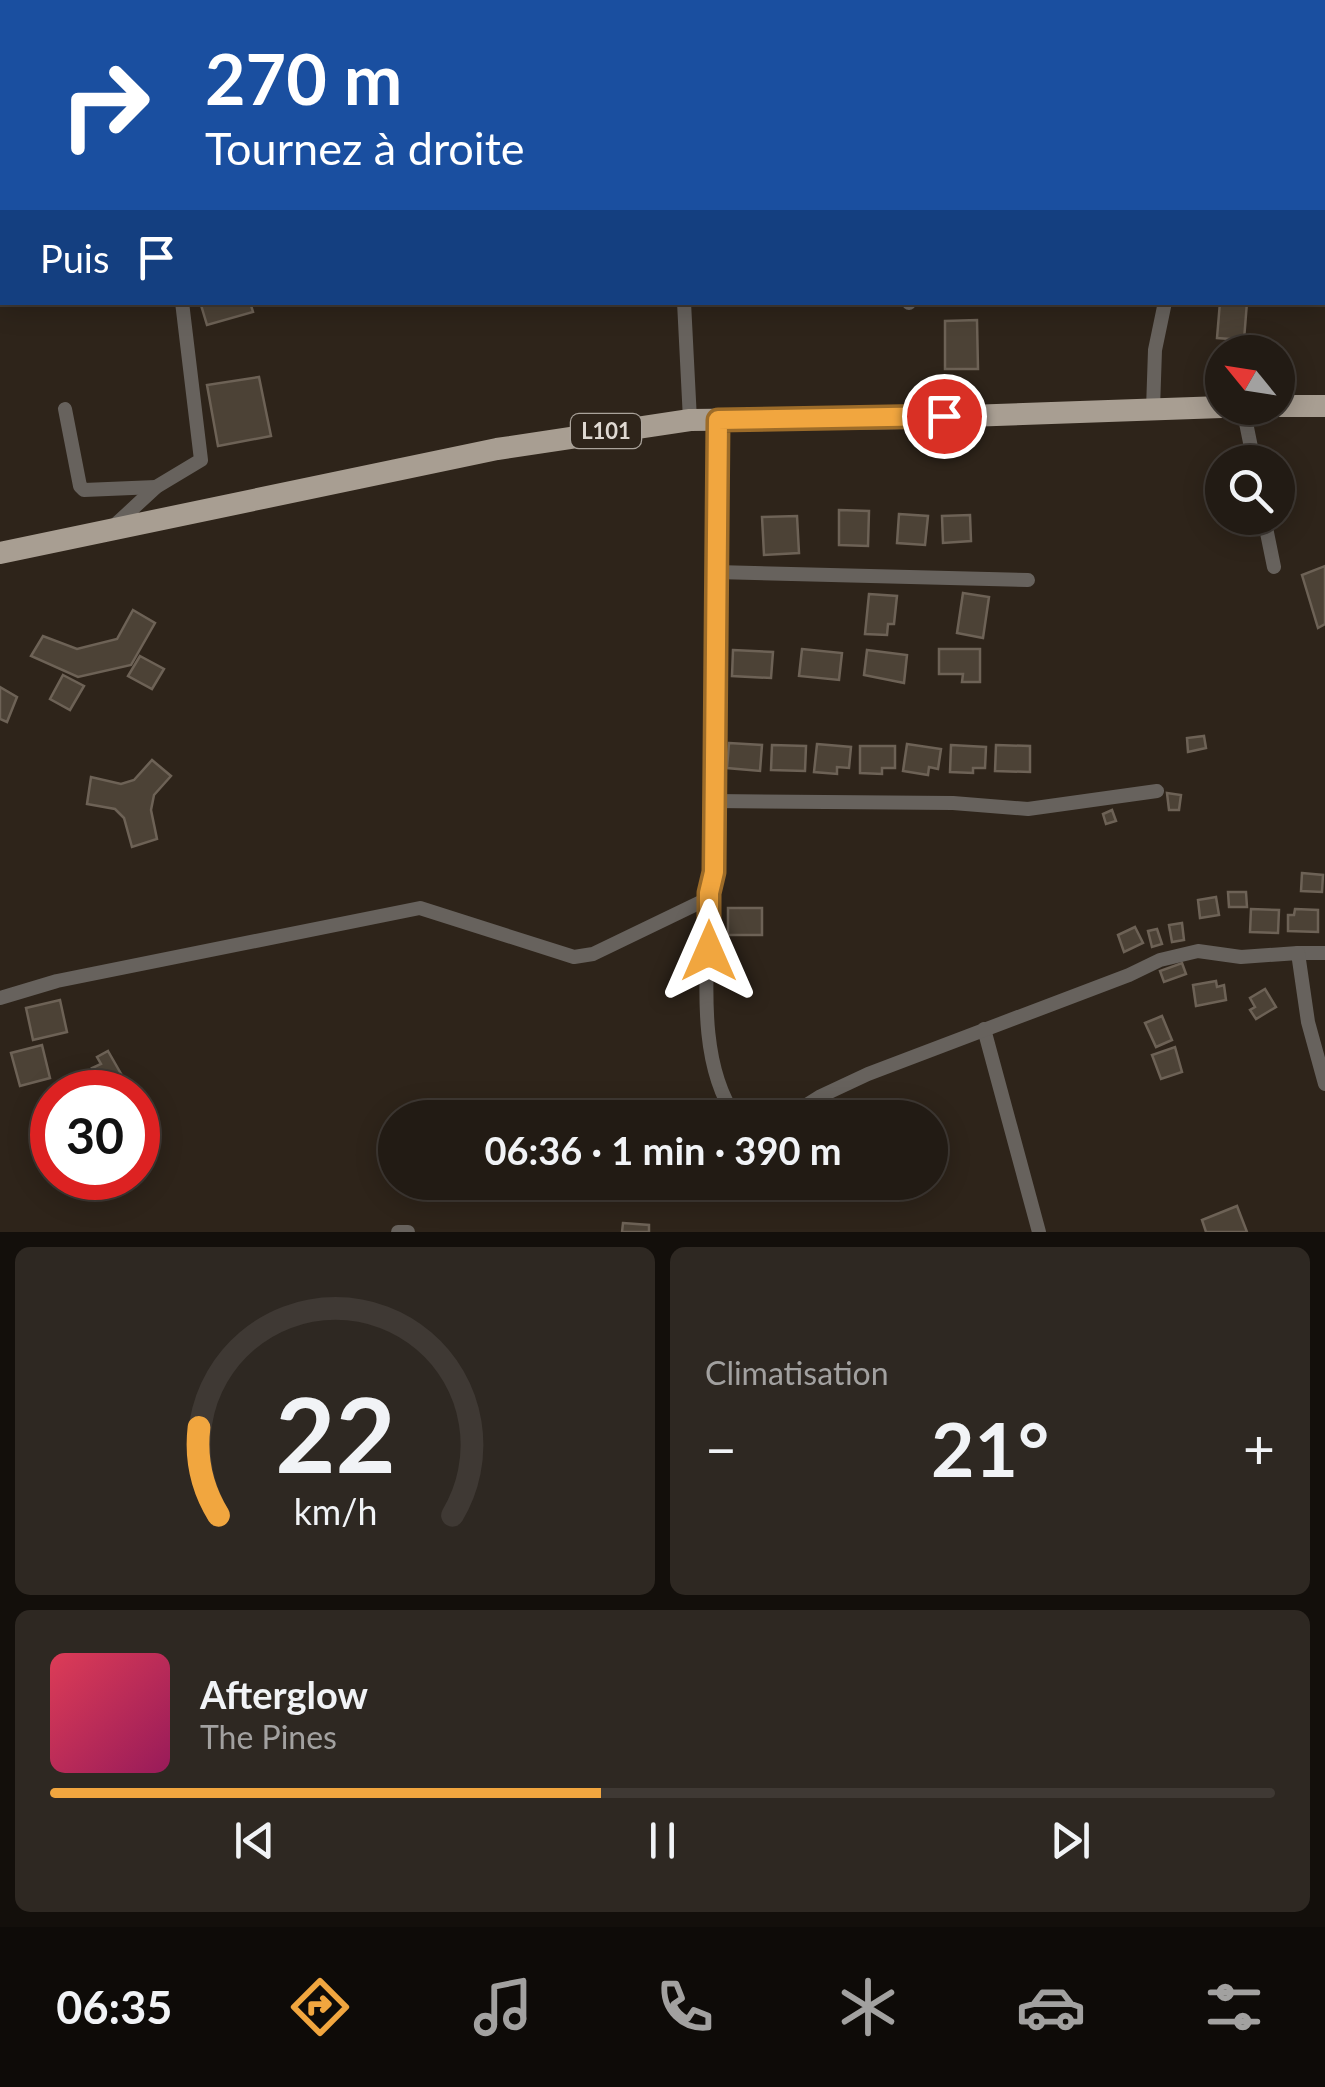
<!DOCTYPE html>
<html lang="fr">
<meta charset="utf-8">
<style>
body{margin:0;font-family:Lato,sans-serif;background:#2e2822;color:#f1f3f6;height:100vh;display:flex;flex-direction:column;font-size:38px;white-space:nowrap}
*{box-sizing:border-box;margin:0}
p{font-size:32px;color:#a2a1a0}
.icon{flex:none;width:55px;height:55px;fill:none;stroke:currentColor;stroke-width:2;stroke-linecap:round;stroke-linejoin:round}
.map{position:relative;height:1232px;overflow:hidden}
.side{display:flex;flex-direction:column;gap:15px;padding:15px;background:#130f0b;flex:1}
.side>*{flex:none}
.hud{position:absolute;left:0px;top:0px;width:1325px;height:305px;box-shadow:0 5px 25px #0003,0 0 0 2px #3f3934;background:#1a4fa0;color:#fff;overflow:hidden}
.needle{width:65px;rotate:300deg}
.buttons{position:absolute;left:1205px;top:335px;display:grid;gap:20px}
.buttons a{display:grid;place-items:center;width:90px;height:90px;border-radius:50%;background:#221b14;box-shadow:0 5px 25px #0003,0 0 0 2px #3f3934;font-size:50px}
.speed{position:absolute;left:30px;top:1070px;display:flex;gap:20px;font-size:50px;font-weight:700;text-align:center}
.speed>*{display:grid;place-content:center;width:130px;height:130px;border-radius:50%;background:#221b14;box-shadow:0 5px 25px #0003,0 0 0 2px #3f3934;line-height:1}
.speed .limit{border:15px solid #d22;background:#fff;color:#111}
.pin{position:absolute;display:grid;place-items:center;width:85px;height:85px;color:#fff;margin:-42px;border:5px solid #fff;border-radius:50%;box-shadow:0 2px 10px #0007}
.me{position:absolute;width:110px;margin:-55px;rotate:0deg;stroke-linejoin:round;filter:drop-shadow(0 0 8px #0008)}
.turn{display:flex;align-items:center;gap:35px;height:210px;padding:0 40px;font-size:45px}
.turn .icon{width:130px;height:130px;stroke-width:2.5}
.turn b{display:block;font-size:70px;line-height:85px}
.then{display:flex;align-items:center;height:95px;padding:0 40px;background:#0003;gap:20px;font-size:38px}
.big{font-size:75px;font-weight:700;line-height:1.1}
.side .card{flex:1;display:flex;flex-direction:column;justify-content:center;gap:15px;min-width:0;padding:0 35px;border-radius:15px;background:#2e2822}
.side .dial{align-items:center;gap:0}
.dial svg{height:260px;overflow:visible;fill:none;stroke:#3f3934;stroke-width:7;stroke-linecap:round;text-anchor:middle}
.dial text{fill:#f1f3f6;stroke:none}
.song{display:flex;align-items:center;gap:30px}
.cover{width:120px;height:120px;border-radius:15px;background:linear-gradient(135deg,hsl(350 70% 55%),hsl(330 70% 35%))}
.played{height:10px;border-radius:5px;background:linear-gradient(90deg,#f1a63f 45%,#3f3934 45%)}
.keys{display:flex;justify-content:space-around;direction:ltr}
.heat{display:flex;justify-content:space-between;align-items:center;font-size:55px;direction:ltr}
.side .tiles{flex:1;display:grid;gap:15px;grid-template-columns:1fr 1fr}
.card:last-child{grid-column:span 2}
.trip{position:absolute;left:378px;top:1100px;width:570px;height:100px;border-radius:50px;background:#221b14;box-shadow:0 5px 25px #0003,0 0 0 2px #3f3934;font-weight:700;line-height:100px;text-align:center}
.menu{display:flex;height:160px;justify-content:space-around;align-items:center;background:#0e0b08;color:#a2a1a0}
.menu .icon{width:70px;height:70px}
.menu .on{color:#f1a63f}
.menu b{font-size:45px;color:#f1f3f6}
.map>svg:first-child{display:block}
.building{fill:#4c4236;stroke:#6d6256;stroke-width:2.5}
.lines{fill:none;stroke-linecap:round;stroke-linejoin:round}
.minor{stroke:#67625d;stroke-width:14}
.primary{stroke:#a89e92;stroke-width:22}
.route-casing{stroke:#9d6c29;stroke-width:25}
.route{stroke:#f1a63f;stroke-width:18}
.labels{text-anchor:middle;stroke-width:10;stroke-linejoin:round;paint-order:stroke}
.shield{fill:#2e241a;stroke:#aaa39b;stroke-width:2.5}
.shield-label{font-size:22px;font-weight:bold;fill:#dfd9d2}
</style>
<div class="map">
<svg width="1325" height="1232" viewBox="0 0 1325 1232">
<rect width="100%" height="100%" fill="#2e241a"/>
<g class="building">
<polygon points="962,0 1012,0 1014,2 959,2"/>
<polygon points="1310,0 1325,0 1325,35 1322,2 1309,2"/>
<polygon points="209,302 250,302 253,312 207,325 201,305"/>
<polygon points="1220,302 1247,302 1244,340 1217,338"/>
<polygon points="977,320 978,369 945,369 945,321"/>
<polygon points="259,377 271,436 218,446 207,385"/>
<polygon points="839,510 869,511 868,546 839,545"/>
<polygon points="899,514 928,516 925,545 897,543"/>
<polygon points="970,515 971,541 943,543 942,516"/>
<polygon points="797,516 799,553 764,555 762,517"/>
<polygon points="1325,566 1325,624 1318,628 1302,575"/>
<polygon points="963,593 989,597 983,638 957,633"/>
<polygon points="869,594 897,596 894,624 888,624 887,635 865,634"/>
<polygon points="133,610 155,623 131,665 78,677 31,656 43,636 77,649 117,639"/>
<polygon points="802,649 842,653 839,680 799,676"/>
<polygon points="939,649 980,649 980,682 962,682 963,674 939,674"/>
<polygon points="733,650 773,652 771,678 732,676"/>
<polygon points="867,650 907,655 904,683 864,675"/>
<polygon points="140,656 164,669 152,689 128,676"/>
<polygon points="63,675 84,686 70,710 50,699"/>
<polygon points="0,687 17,697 7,722 0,719"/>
<polygon points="1204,736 1206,748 1188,752 1187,738"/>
<polygon points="729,743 762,745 760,771 727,768"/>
<polygon points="817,744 851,747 849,768 837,767 837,774 814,772"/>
<polygon points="907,744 941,749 938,769 929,767 928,775 903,771"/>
<polygon points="772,745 806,746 805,771 771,770"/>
<polygon points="951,745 986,747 985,768 973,768 973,773 950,772"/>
<polygon points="996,745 1030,746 1030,772 995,771"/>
<polygon points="860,746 895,746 895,768 882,768 882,774 860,773"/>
<polygon points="152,760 171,776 154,795 151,810 157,839 132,847 124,818 115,809 87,804 91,777 121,784 134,780"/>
<polygon points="1167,793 1181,795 1179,810 1169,810"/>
<polygon points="1112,810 1116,821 1106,824 1103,814"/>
<polygon points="1302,873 1323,875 1322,892 1301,891"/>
<polygon points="1228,892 1246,892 1247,907 1229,907"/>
<polygon points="1216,897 1219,915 1200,918 1198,900"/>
<rect x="728" y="908" width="34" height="27"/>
<polygon points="1251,909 1279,910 1278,933 1250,932"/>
<polygon points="1295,909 1318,910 1318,932 1288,931 1288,915 1294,915"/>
<polygon points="1182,923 1184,940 1172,942 1169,925"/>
<polygon points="1135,927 1143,943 1124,952 1118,935"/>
<polygon points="1157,929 1162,944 1152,947 1148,931"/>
<polygon points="1182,963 1186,974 1164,982 1160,971"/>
<polygon points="1216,981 1217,987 1224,985 1226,1000 1196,1006 1193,985"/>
<polygon points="1265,989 1276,1007 1256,1019 1250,1010 1255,1007 1250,998"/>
<polygon points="60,1000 67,1032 33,1040 26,1008"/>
<polygon points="1162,1016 1172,1040 1156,1047 1145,1023"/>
<polygon points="42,1045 50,1078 20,1086 11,1053"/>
<polygon points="1175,1047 1182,1072 1161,1079 1152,1055"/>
<polygon points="108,1051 128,1086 116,1092 106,1092 92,1068 101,1064 97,1057"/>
<polygon points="1237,1206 1247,1232 1206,1232 1202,1220"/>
<polygon points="623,1223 649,1225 649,1232 622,1232"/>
</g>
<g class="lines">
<g class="minor">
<polyline points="663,0 663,2"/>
<polyline points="1037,0 1038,2"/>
<polyline points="917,2 922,0"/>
<polyline points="1322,93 1325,93"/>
<polyline points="684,302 690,420"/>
<polyline points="909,302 909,303"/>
<polyline points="1243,408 1254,462"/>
<polyline points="65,409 80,486 84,490 156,487"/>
<polyline points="1153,409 1155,350 1165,302"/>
<polyline points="1264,518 1274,567"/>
<polyline points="114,526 156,487 201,460 182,302"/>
<polyline points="716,572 1028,580"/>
<polyline points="714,801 953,803 1028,809 1157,791"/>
<path d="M709,894C709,965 694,1057 736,1118"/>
<polyline points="1298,953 1325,953"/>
<polyline points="0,998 57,981 420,908 574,957 593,954 705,900 714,872 718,420"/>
<polyline points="984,1029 1039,1232"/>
<polyline points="786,1118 821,1096 868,1074 1129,975 1160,960 1198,951 1241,957 1298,953 1308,1022 1325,1084"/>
<polyline points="398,1232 408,1232"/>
</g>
<g class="primary">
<polyline points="1278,406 1325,406"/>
<polyline points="0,553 497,449 690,420 910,418 1222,407"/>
</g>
</g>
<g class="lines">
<defs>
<polyline id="route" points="709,951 709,893 714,872 718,420 944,416"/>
</defs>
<use href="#route" class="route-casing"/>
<use href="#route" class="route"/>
</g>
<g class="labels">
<rect class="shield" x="571" y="414" width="70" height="34" rx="8"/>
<g class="shield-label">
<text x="606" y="439">L101</text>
</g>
</g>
</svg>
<div class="buttons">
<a><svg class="needle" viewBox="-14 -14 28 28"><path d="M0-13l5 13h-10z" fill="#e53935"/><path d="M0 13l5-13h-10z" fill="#a2a1a0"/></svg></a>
<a><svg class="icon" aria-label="search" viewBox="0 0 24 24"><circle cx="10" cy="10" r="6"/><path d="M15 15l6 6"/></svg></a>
</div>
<div class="speed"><div class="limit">30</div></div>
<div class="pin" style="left:944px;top:416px;background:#d93025"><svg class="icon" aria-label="arrive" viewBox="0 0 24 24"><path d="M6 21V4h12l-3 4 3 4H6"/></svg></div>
<svg class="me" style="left:709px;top:951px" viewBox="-20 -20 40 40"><path d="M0-17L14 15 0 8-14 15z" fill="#f1a63f" stroke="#fff" stroke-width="4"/></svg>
<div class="trip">06:36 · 1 min · 390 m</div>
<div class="hud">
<div class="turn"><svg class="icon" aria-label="right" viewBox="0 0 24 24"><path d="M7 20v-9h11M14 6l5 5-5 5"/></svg><div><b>270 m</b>Tournez à droite</div></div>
<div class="then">Puis<svg class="icon" aria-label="arrive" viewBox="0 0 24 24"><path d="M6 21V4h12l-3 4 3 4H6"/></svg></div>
</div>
</div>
<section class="side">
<div class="tiles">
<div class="card dial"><svg viewBox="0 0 100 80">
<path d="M14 69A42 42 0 1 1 86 69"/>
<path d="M14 69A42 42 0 0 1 8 42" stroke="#f1a63f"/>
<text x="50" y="56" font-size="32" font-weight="700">22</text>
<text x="50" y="72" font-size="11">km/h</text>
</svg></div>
<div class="card"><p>Climatisation</p>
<div class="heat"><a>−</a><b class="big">21°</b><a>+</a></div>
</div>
<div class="card">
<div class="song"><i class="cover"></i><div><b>Afterglow</b><p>The Pines</p></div></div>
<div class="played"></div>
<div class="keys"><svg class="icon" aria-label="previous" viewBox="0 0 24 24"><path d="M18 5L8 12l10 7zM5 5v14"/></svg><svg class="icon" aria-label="pause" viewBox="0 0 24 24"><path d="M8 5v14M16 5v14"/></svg><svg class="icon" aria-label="next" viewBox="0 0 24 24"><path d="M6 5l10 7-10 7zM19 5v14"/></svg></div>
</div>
</div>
</section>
<nav class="menu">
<b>06:35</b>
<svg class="icon on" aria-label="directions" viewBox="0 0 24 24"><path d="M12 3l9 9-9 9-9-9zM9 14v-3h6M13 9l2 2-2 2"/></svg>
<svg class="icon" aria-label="music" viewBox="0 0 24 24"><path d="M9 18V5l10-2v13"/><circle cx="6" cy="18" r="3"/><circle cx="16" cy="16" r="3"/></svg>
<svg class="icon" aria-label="phone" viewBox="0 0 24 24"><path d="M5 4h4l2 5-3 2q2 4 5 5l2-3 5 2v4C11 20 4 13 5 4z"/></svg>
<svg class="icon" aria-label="climate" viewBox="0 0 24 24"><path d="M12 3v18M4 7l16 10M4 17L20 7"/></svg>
<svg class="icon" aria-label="car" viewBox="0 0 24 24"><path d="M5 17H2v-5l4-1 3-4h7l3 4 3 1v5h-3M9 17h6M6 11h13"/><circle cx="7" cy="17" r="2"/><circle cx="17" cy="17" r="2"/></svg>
<svg class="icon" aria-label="filters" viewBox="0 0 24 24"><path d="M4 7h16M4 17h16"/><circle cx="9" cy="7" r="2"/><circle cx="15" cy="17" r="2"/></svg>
</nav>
